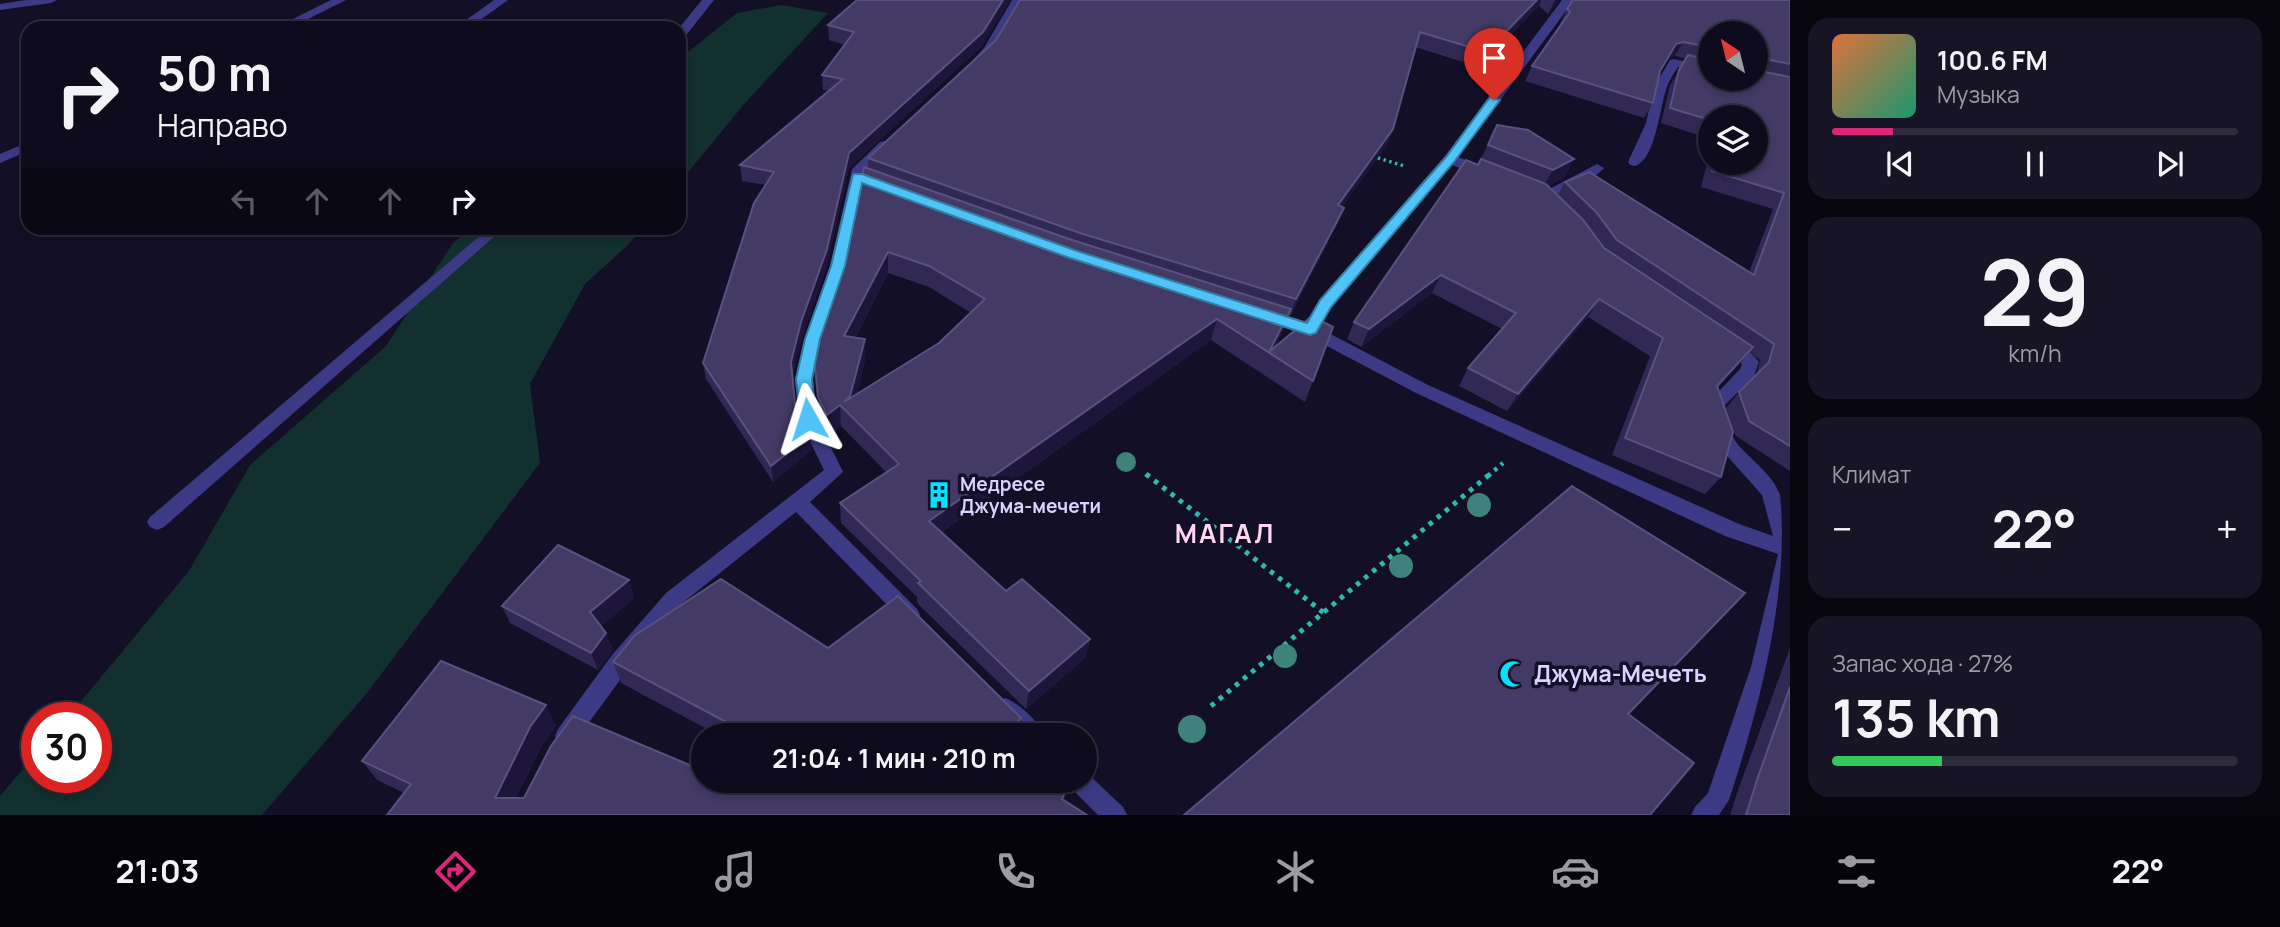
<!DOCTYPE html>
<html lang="ru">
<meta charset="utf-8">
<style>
body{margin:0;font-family:Manrope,sans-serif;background:#171425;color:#f1f3f6;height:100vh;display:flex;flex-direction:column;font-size:26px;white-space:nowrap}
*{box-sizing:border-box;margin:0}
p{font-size:23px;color:#9b9ba3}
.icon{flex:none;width:38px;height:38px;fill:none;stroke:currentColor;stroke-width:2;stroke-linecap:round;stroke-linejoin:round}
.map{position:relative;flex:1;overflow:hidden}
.panel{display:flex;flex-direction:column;gap:18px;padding:18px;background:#08060f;width:490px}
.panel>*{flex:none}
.hud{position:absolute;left:21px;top:21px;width:665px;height:214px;border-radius:21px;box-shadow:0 4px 10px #0003,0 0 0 2px #2e2b3b;background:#0e0b1c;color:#f1f3f6;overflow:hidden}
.needle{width:46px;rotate:325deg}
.controls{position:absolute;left:1698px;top:21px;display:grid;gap:14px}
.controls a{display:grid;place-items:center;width:70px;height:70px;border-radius:50%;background:#0e0b1c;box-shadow:0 4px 10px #0003,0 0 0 2px #2e2b3b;font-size:35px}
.speed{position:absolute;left:21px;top:702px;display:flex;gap:14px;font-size:35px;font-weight:700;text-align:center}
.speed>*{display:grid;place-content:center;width:91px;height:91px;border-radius:50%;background:#0e0b1c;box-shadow:0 4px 10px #0003,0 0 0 2px #2e2b3b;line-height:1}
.speed .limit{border:10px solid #d22;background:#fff;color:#111}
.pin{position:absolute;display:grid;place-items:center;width:60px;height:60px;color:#fff;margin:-72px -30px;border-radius:50% 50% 50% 0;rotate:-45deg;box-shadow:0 0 7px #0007}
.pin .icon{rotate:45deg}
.me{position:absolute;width:77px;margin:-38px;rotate:354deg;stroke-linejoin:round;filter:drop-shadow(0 0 5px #0008)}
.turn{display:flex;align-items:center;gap:24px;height:147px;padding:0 21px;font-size:32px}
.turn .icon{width:91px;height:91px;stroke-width:2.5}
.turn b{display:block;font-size:49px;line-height:60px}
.lanes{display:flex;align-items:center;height:66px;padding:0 21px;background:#0003;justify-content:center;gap:35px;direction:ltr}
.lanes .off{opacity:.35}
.big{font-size:52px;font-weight:700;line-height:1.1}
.panel .tile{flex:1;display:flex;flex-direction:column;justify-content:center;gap:10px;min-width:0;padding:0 24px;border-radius:21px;background:#171425}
.panel .dial{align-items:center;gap:0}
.dial b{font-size:91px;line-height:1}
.song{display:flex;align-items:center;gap:21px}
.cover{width:84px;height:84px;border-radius:10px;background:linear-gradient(135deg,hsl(20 70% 55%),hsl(160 70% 35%))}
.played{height:7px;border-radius:4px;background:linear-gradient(90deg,#db2777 15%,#2e2b3b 15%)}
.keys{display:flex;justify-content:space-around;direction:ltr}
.heat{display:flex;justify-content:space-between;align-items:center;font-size:38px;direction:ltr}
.charge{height:10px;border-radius:5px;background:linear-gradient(90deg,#34c759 27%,#2e2b3b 0)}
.trip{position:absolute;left:691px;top:723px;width:406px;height:70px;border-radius:35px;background:#0e0b1c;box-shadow:0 4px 10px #0003,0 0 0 2px #2e2b3b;font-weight:700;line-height:70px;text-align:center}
.dock{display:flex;height:112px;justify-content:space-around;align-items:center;background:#06040b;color:#9b9ba3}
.dock .icon{width:49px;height:49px}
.dock .active{color:#db2777}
.dock b{font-size:32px;color:#f1f3f6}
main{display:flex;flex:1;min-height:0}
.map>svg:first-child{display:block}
.green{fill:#12302f}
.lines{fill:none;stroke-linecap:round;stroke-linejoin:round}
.path-far2{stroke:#2fb8b0;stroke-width:3.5;stroke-dasharray:2.5 3.5;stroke-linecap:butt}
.path-far1{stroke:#2fb8b0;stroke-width:4.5;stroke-dasharray:3.5 5;stroke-linecap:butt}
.path{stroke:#2fb8b0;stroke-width:5;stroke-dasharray:4.5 6;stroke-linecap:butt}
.street{fill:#3d3a85;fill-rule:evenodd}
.tree{fill:#3d827b}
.wall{fill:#312854;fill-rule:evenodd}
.shaded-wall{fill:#1d163a}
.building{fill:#433a66;stroke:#5a527e;stroke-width:2;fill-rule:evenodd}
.route{fill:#4fc3f7;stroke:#337fa1;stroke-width:2}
.labels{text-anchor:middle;stroke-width:7;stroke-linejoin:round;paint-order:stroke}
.poi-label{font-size:19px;font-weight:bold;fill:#d9d4ff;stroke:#130f26;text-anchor:start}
.near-poi-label{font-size:23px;font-weight:bold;fill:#d9d4ff;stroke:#130f26;text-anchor:start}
.district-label{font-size:26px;font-weight:bold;letter-spacing:2px;fill:#ffd6f0;stroke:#130f26}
</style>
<main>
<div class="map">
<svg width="1790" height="815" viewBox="0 0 1790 815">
<rect width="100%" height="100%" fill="#130f26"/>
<g class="green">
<polygon points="781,5 828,13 745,103 679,183 679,59 737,13"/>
<polygon points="472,228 643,228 628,245 585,284 530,384 540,463 367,693 262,815 0,815 0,796 37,753 37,777 96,777 96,718 68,717 189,571 250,465 386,346 453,243"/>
</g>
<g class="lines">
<polyline class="path-far2" points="1372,156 1404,166"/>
<g class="path-far1">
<polyline points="1146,474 1148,476"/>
<polyline points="1488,476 1503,463"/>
</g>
<g class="path">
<polyline points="1146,474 1324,613"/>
<polyline points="1211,706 1490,474"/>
</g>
<g class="street">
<polygon points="26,0 57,0 51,3 0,10 0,4"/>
<polygon points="331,0 346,0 290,28 275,28"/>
<polygon points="494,0 508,0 469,28 455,28"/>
<polygon points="702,0 714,0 683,39 679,40 679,28"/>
<polygon points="1012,0 1024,0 995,50 985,61 977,61 975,58 984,48"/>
<path d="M1562,0H1574L1458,157L1491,170V176H1481L1452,165L1331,307L1319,328L1428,385L1739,524L1773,536L1762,495L1720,448L1705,406L1740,369L1742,364L1719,346L1721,342C1734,339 1752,352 1759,362L1754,376L1723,407C1727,418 1729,433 1736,442C1749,459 1773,474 1780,495C1790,591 1759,709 1729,800L1719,815H1691L1695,807L1708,793L1751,667L1778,554L1725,536L1416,393L1304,334L1258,319L1256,315L1264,310L1306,323L1319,300L1445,156Z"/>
<path d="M1674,59L1710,67V75L1678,67C1674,74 1669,80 1667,87C1660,104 1656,160 1635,166L1630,165L1628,162L1646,123L1654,87L1670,60Z"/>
<polygon points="885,141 892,145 866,170 846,266 821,339 813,379 817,419 843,472 810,502 917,609 920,615 917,621 910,624 903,621 796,512 680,605 628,669 574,743 566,747 558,743 555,736 558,729 612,655 666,593 824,470 799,419 795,379 805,339 830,266 852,169 880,142"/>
<polygon points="28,142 28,151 0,163 0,154"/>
<polygon points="1597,164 1604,168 1592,179 1548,199 1543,200 1536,196"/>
<polygon points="489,228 504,228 164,527 157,530 150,527 147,522 150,517"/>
<path d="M1005,698C1019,703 1038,721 1044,735H1017L997,715L994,708L997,701Z"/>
<polygon points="1085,771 1123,807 1127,815 1098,815 1071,788 1068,780 1085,780"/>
</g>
</g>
<g class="tree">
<circle cx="1126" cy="462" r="10"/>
<circle cx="1479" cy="505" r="12"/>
<circle cx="1401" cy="566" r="12"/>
<circle cx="1285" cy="656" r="12"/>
<circle cx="1192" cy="729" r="14"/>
</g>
<g class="wall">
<polygon points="857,0 1010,0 982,46 849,168 827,265 802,338 792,378 795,403 810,435 811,450 773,482 706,379 703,363 765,185 742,181 740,165 829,91 823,90 822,75 845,45 829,40 828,25"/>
<path d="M1020,0H1559L1548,14L1539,6L1479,67L1415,47L1393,129L1387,145L1342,207L1338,223L1291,315H1289L1283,330L1275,347L1313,381L1305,402L1211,340L942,532L1006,591L1090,639L1085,658L1026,709L917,603V597L841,523L840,503L886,472L841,426L828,436L820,418L814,358L848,246L868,168V158L996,40ZM888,273L929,287L971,313L939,343L857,394L865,360V339L855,338Z"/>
<path d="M1790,0V471L1736,436L1732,429L1726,408L1739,392L1757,374L1760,360L1749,352L1718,388L1721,477L1705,494L1612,455L1650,356L1588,317L1507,411L1459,386L1468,368L1502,329L1432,293L1361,347L1347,339L1354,322L1478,165L1497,125L1565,177L1548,186L1558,195L1565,182L1749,272L1773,209L1701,187L1710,153V163H1755V117H1710V139L1661,123L1670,85L1686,59L1675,56L1668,59L1660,72L1653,103L1644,118L1525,81L1532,66L1561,25L1560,24L1567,9ZM1710,33L1755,79H1710Z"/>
<polygon points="629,580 634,598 601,626 606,633 613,650 598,670 510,623 502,606"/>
<polygon points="828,648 1019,731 1026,735 718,735 621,683 613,662"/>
<polygon points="1790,648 1790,815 1730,815 1737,793"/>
<polygon points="556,726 541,747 516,798 704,780 1072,780 1069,790 387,815 404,793 377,780 362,761"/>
</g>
<g class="shaded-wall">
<polygon points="1003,0 1010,0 982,46 849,168 827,265 802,338 792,378 791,362 849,153"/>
<polygon points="1537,0 1541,0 1539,6 1479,67 1486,52"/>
<polygon points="1555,0 1559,0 1548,14"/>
<polygon points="1683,42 1675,56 1668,59 1676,44"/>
<polygon points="1765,59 1756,74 1755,61"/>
<polygon points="1393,129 1387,145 1332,221 1338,205"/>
<polygon points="1574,159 1565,177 1543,188 1553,170"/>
<polygon points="1344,208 1338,223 1291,315 1296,299"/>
<polygon points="888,252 888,273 845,357 844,336"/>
<polygon points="1441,275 1432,293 1361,347 1369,329"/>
<polygon points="1599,299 1588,317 1507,411 1518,394"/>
<polygon points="1291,309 1283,330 1271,354 1269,352"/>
<polygon points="1217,319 1211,340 929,541 929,521"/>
<polygon points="865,339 865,360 851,417 844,410"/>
<polygon points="1753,347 1739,365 1703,404 1717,386"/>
<polygon points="840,405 841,426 828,436 827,415"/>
<polygon points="810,435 811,450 773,482 771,466"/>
<polygon points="629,580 634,598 597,629 590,612"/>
<polygon points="606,633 613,650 598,670 591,653"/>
<polygon points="1090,639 1085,658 1026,709 1029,691"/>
<polygon points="546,705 556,726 541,747 508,815 495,798 530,727"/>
<polygon points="1021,718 1018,735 1013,727"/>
<polygon points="1070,780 1072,780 1069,790 1058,815 1062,799"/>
</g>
<g class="building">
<polygon points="857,0 1003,0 983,32 849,153 827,249 801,322 791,362 795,403 810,435 771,466 703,363 754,203 774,172 740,165 843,79 822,75 854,32 828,25"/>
<polygon points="1020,0 1537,0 1486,52 1420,32 1393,129 1338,205 1344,208 1296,299 1080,233 868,158 996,40"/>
<polygon points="1573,0 1790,0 1790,64 1765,59 1755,61 1755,33 1710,33 1710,47 1683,42 1676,44 1660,71 1653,103 1532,66 1570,12 1567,9"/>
<polygon points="1688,55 1710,60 1710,79 1755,79 1755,70 1790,77 1790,446 1749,421 1739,392 1769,362 1774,344 1617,240 1596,212 1565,182 1589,172 1754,275 1784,193 1712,171 1714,163 1755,163 1755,117 1710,117 1710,120 1670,108 1679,70"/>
<polygon points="1497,125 1528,130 1574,159 1553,170 1488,145"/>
<polygon points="1481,159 1546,184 1583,220 1604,248 1753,347 1717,386 1733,432 1721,477 1625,438 1663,338 1599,299 1518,394 1468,368 1516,313 1441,275 1369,329 1354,322 1466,160 1478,165"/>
<path d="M864,167L1069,239L1291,309L1269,352L1312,316L1333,327L1313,381L1217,319L929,521L1006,591L1022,579L1090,639L1029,691L918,583L921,581L840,503L899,464L840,405L827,415L818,397L814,358L822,319L848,246ZM888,252L929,266L985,299L939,343L844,402L850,396L865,339L844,336Z"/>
<polygon points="1572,486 1745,593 1628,714 1694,763 1650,815 1184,815"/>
<polygon points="558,545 629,580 590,612 606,633 591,653 502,606"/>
<polygon points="721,579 828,648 898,596 1021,718 1013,727 1026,735 744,735 745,732 613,662 634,636"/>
<polygon points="441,661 546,705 530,727 495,798 524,798 551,746 573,716 704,771 704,780 1070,780 1062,799 1087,815 387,815 411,784 362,761"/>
<polygon points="1790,687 1790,815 1746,815 1758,777"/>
</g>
<polygon class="route" points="1490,97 1500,100 1454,162 1331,307 1316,333 1310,335 1067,257 862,183 845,266 820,339 812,379 816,419 808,425 800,419 796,379 805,339 831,266 853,174 862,174 1077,251 1307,323 1320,300 1446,157"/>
<defs>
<symbol id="building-bare" viewBox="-9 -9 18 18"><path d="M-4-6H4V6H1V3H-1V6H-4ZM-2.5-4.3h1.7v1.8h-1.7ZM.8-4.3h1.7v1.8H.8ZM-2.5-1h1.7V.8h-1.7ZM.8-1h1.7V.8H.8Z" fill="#00e5ff" stroke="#130f26" stroke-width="2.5" paint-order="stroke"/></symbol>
<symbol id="mosque-bare" viewBox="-9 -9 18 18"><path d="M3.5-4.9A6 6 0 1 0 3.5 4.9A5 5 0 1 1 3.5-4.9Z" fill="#00e5ff" stroke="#130f26" stroke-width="2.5" paint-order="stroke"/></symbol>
</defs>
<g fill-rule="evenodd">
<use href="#building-bare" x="920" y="476" width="38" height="38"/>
<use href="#mosque-bare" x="1494" y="655" width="38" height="38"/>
</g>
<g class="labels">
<g class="poi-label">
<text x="960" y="491">Медресе<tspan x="960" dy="22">Джума-мечети</tspan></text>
</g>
<g class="near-poi-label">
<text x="1534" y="682">Джума-Мечеть</text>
</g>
<g class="district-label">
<text x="1225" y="543">МАГАЛ</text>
</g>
</g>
</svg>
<div class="controls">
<a><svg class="needle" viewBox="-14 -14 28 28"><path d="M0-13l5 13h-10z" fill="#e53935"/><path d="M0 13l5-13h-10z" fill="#9b9ba3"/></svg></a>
<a><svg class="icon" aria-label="layers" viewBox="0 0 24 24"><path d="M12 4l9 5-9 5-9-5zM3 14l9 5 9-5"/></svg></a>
</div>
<div class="speed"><div class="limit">30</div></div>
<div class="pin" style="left:1494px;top:100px;background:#d93025"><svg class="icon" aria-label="arrive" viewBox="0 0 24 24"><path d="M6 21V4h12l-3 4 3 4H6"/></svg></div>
<svg class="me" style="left:808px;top:419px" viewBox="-20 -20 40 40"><path d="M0-17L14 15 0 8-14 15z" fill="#4fc3f7" stroke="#fff" stroke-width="4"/></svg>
<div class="trip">21:04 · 1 мин · 210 m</div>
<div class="hud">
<div class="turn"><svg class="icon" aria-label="right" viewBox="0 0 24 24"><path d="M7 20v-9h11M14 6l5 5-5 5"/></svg><div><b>50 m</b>Направо</div></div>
<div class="lanes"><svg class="icon off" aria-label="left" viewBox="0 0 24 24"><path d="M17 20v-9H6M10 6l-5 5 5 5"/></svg><svg class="icon off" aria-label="ahead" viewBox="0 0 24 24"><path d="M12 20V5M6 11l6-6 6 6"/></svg><svg class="icon off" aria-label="ahead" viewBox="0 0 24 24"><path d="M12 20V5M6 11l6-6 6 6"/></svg><svg class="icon" aria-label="right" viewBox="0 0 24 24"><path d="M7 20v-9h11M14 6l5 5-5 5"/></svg></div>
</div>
</div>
<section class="panel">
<div class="tile">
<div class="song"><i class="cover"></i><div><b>100.6 FM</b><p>Музыка</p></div></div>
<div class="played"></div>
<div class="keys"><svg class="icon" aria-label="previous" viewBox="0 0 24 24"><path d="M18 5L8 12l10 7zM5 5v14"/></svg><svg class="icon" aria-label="pause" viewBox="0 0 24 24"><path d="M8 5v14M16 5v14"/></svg><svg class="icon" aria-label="next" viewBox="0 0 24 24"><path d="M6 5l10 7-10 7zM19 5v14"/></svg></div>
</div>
<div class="tile dial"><b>29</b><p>km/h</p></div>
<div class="tile"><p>Климат</p>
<div class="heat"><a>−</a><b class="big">22°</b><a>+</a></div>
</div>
<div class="tile"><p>Запас хода · 27%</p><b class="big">135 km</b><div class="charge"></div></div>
</section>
</main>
<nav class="dock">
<b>21:03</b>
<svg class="icon active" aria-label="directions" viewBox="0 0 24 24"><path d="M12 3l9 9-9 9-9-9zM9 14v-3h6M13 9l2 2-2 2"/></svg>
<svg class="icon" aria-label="music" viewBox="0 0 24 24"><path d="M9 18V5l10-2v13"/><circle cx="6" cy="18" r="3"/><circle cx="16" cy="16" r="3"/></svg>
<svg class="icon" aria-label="phone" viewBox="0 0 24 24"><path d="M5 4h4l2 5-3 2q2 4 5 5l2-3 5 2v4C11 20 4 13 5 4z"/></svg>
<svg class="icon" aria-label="climate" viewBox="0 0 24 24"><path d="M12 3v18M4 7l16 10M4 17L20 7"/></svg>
<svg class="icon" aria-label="car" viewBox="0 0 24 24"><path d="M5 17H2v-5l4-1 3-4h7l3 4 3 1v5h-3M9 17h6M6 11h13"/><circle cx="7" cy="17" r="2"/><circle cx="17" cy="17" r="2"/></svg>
<svg class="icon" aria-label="filters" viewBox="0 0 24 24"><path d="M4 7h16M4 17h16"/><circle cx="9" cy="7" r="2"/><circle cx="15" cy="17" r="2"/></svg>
<b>22°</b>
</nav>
